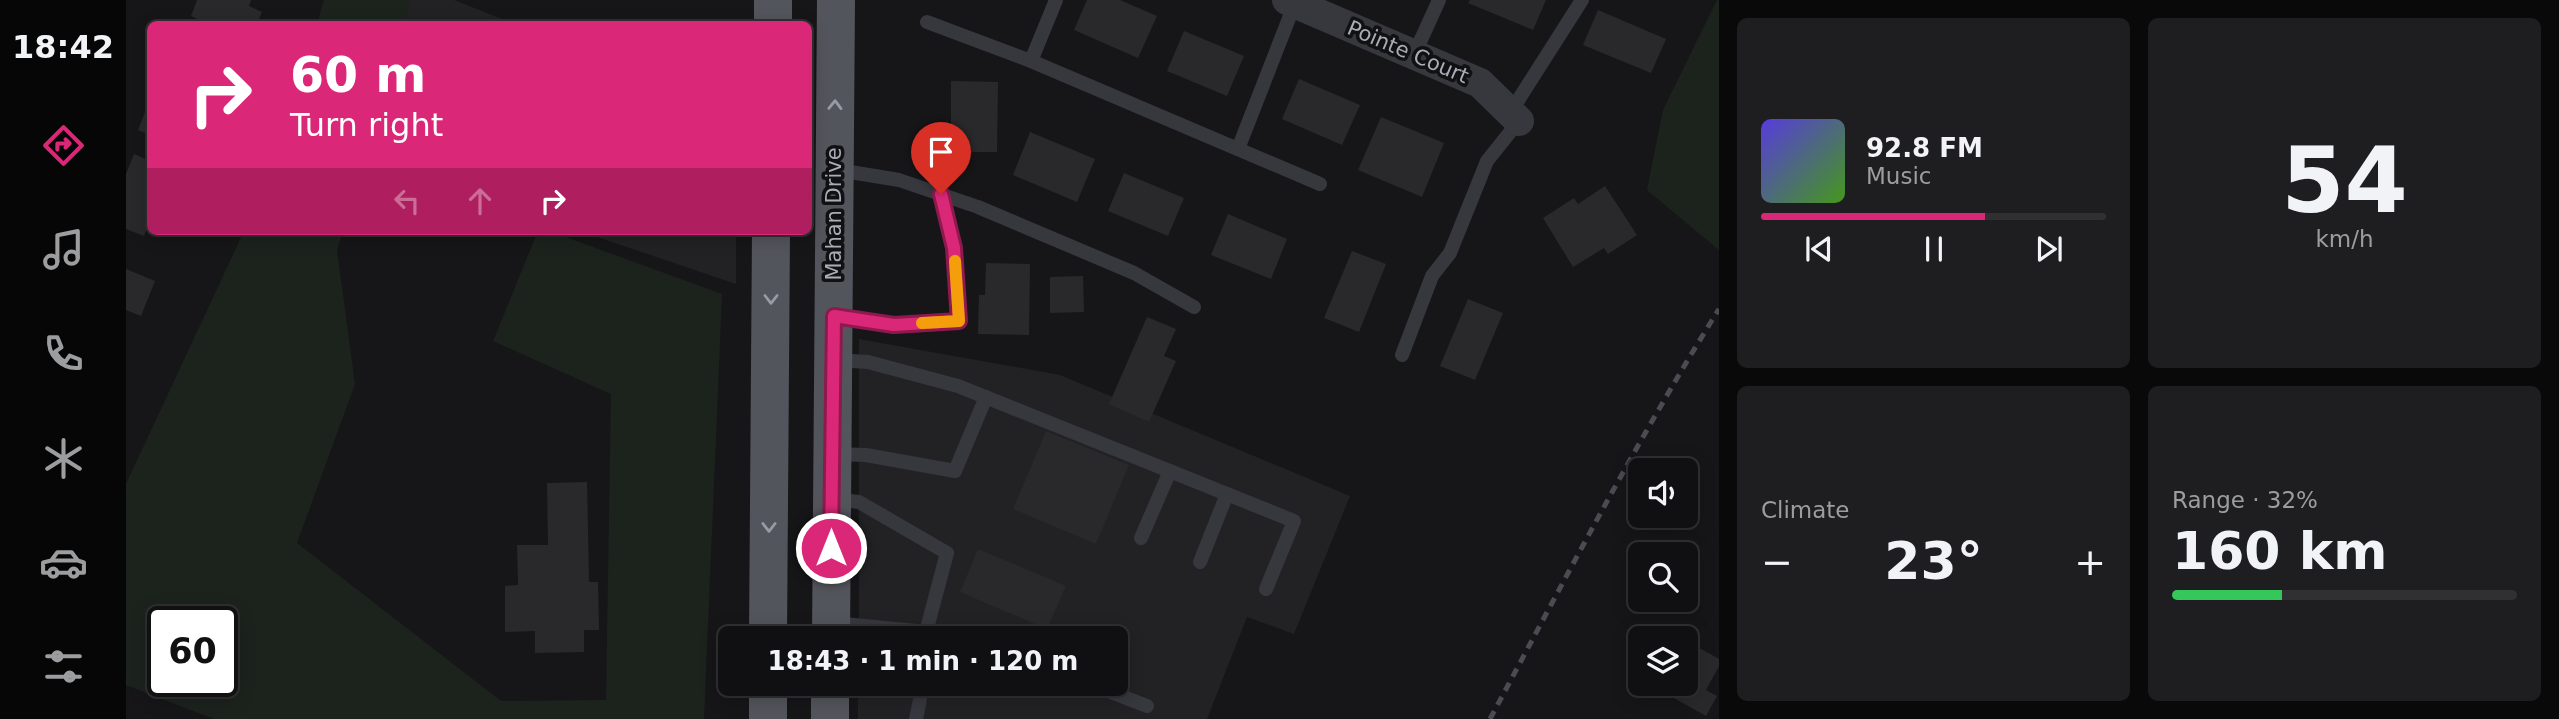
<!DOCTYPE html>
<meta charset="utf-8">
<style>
body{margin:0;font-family:"DejaVu Sans",sans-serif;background:#1e1e20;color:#f1f3f6;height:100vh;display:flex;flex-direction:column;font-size:26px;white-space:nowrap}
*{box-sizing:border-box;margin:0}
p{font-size:23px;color:#9c9d9f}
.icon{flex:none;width:38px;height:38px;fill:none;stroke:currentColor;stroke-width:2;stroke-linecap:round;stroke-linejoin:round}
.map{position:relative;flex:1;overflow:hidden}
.sheet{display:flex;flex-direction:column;gap:18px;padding:18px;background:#09090a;width:840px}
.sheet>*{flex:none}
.hud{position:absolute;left:21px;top:21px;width:665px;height:214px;border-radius:10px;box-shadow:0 4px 18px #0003,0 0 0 2px #303032;background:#db2777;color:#fff;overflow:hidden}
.tools{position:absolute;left:1502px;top:458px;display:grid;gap:14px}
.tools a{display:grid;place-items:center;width:70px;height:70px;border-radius:10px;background:#101012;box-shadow:0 4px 18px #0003,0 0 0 2px #303032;font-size:35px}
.speed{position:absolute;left:21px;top:606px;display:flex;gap:14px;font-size:35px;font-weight:700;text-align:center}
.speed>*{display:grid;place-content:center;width:91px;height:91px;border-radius:50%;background:#101012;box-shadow:0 4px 18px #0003,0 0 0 2px #303032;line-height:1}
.speed .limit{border:4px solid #111;border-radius:10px;background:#fff;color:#111}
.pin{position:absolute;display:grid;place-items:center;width:60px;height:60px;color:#fff;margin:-72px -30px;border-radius:50% 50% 50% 0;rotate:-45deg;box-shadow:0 0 7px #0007}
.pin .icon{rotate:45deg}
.me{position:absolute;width:77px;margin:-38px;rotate:0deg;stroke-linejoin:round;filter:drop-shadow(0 0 5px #0008)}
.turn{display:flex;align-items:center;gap:24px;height:147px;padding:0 28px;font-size:32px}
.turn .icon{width:91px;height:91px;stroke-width:2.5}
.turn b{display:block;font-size:49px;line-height:60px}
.lanes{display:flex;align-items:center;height:66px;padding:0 28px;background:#0003;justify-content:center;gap:35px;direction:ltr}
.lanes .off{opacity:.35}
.big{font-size:52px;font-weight:600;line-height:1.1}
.sheet .tile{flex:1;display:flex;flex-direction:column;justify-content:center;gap:10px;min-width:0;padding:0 24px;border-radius:10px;background:#1e1e20}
.sheet .dial{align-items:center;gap:0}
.dial b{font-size:91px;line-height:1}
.song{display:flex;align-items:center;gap:21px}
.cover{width:84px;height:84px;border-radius:10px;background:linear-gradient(135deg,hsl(250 70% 55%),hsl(100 70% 35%))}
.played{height:7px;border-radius:4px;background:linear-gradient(90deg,#db2777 65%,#303032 65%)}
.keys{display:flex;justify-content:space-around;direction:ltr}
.heat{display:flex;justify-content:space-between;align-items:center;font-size:38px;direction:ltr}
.charge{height:10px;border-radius:5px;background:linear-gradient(90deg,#34c759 32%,#303032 0)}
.sheet .tiles{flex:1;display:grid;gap:18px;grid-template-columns:repeat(2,1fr)}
.trip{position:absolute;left:592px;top:626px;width:410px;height:70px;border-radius:10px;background:#101012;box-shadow:0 4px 18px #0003,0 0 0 2px #303032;font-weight:600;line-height:70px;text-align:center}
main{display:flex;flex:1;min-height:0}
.tab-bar{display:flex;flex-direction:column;width:126px;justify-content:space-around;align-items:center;background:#060607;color:#9c9d9f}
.tab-bar .icon{width:49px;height:49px}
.tab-bar .current{color:#db2777}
.tab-bar b{font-size:32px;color:#f1f3f6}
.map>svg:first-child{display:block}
.built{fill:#222225}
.green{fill:#1c231d;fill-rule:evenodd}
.building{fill:#29292c}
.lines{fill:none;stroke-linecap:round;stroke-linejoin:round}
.lane{stroke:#37383d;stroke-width:14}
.street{stroke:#37383d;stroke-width:30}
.primary{stroke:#53555c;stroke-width:38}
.rail{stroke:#4a4c52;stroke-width:5;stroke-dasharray:9 7;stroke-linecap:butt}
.oneway{stroke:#979ba6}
.route-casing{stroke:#8e194d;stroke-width:18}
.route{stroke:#db2777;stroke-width:12}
.slow{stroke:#f59e0b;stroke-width:12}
.labels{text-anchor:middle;stroke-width:7;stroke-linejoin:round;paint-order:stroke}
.street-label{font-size:21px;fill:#a8adb8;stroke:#111113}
</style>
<main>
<nav class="tab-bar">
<b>18:42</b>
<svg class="icon current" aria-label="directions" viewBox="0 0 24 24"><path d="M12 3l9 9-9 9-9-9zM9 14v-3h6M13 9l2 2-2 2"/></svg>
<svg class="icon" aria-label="music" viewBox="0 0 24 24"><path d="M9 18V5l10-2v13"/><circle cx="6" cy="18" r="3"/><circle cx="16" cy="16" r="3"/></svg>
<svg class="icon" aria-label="phone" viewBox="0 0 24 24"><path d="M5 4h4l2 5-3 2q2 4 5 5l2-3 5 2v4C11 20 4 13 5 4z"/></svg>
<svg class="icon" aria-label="climate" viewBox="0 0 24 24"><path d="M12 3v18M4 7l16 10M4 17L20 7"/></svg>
<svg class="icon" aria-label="car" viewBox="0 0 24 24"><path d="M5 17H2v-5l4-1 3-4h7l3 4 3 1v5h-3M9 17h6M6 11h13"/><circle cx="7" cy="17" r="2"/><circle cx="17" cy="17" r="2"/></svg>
<svg class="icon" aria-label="filters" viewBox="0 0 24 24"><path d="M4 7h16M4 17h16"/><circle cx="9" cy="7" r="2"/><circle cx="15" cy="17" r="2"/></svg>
</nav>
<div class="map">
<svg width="1593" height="719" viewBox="0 0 1593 719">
<rect width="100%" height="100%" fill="#161618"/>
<g class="built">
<polygon points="256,0 328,0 389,24 245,24"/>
<polygon points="459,231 610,231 610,284 474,238"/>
<polygon points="733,339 934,375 1224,496 1168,634 1121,617 1081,719 732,719 732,684 989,684 989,639 733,639"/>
</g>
<g class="green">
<polygon points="198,0 285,0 278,24 191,24"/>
<polygon points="1591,0 1593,0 1593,250 1521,190 1537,110"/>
<path d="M118,231H217L211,250L229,384L171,543L375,701L480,700L485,394L367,341L412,231H423L596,294L578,719H88L0,685V484ZM37,621H96V681H37Z"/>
</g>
<g class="building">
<polygon points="71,0 125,0 123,6 136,12 131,24 71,24 73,20 65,16"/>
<polygon points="961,0 994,0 1031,16 1012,58 948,30"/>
<polygon points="1344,0 1420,0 1407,30 1342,3"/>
<polygon points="1472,10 1540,39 1525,73 1457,45"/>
<polygon points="1058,31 1118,56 1101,96 1041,71"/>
<polygon points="1173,79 1234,105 1216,145 1156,119"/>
<polygon points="825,81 872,82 871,152 825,152"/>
<polygon points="24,99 24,135 12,130"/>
<polygon points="1255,117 1318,143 1296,197 1232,170"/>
<polygon points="904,132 969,159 951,202 887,175"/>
<polygon points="8,154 24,161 24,220 18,236 0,229 0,174"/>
<polygon points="998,173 1058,198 1042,236 982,211"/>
<polygon points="1479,186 1511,235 1482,254 1478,248 1447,267 1417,218 1448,198 1452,204"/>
<polygon points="1102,214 1161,239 1145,279 1085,255"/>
<polygon points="1226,251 1260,264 1233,332 1198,318"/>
<polygon points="860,263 904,264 903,335 852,334 853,295 859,295"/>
<polygon points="0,269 29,281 15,316 0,310"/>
<polygon points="957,276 958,312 924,313 924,277"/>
<polygon points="1342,299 1377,313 1349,380 1314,366"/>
<polygon points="1021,317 1050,329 1038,356 1050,361 1023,422 983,404"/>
<polygon points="920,431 1003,465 970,544 887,509"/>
<polygon points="461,482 463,582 472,582 473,630 458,630 458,652 409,653 409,631 379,632 379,586 392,585 391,545 422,545 421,483"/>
<polygon points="852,549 940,586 921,629 834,592"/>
<polygon points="1559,640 1593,659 1593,666 1580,690 1591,696 1580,716 1539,693 1544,684 1559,684"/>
</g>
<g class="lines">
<g class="lane">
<polyline points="801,22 905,61 1194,184"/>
<polyline points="1288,55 1313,0"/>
<polyline points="905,61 930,0"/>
<polyline points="1384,113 1456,0"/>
<polyline points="1112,149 1169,3"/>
<polyline points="712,170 773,180 852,207 1008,273 1068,307"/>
<polyline points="708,316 768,325 833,321 828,248 815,194"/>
<polyline points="1276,355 1306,276 1324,253 1361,161 1393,121"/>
<polyline points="709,360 742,362 832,386 1168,521 1140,589"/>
<polyline points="709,454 740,455 829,471 860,397"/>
<polyline points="707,499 733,502 821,553 800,632"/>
<polyline points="1015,538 1044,471"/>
<polyline points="1074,562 1101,494"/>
<polyline points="707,623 800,632 831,639"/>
<polyline points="964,684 1021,706"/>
<polyline points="790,719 797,684"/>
</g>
<polyline class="street" points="1161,0 1354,83 1393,121"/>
<g class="primary">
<polyline points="647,24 647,0"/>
<polyline points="642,639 645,231"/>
<polyline points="705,639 710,0"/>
<polyline points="642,719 642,684"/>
<polyline points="704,719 704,684"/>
</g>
<path class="rail" d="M1364,719C1438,581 1510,442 1593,309"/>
</g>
<defs><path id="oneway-chevron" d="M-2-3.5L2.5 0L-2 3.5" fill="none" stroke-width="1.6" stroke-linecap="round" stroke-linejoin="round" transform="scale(1.75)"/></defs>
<g class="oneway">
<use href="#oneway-chevron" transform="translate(709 105) rotate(-89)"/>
<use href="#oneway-chevron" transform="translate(645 299) rotate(90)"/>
<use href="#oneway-chevron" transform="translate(643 527) rotate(90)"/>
</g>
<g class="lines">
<defs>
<polyline id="route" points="705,548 708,316 768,325 833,321 828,248 815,194"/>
</defs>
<use href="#route" class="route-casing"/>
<use href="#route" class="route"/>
<polyline class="slow" points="796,323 833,321 829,261"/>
</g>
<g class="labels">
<g class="street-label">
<text transform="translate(1282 52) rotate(23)" y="7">Pointe Court</text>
<text transform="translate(708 214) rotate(-90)" y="7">Mahan Drive</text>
</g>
</g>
</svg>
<div class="tools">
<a><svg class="icon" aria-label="sound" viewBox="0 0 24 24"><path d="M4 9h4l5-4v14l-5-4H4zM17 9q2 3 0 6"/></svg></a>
<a><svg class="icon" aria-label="search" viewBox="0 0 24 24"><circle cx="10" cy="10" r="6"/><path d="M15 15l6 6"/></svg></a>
<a><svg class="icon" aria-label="layers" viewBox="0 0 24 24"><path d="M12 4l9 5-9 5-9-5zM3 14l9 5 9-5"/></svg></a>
</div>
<div class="speed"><div class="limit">60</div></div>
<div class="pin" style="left:815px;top:194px;background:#d93025"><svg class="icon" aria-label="arrive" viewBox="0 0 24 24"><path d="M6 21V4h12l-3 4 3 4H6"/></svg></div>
<svg class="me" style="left:705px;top:548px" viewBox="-20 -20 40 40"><circle r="17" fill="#db2777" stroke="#fff" stroke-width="3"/><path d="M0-11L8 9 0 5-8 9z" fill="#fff"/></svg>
<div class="trip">18:43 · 1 min · 120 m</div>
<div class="hud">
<div class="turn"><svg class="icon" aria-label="right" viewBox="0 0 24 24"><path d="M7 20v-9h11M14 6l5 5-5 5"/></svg><div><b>60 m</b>Turn right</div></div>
<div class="lanes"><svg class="icon off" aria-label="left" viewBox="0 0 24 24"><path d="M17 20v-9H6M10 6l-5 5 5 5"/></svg><svg class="icon off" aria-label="ahead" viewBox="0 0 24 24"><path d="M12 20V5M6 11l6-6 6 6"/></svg><svg class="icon" aria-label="right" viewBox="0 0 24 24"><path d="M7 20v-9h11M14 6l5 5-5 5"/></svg></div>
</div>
</div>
<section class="sheet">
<div class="tiles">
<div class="tile">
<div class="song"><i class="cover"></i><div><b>92.8 FM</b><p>Music</p></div></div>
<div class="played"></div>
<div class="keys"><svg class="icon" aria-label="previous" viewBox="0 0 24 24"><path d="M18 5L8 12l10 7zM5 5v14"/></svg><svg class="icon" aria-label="pause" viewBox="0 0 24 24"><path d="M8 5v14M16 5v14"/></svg><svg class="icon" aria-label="next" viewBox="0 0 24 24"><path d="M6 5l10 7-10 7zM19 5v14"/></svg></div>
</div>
<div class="tile dial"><b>54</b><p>km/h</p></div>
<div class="tile"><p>Climate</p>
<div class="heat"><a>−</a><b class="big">23°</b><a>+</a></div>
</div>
<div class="tile"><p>Range · 32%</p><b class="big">160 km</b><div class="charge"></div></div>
</div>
</section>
</main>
